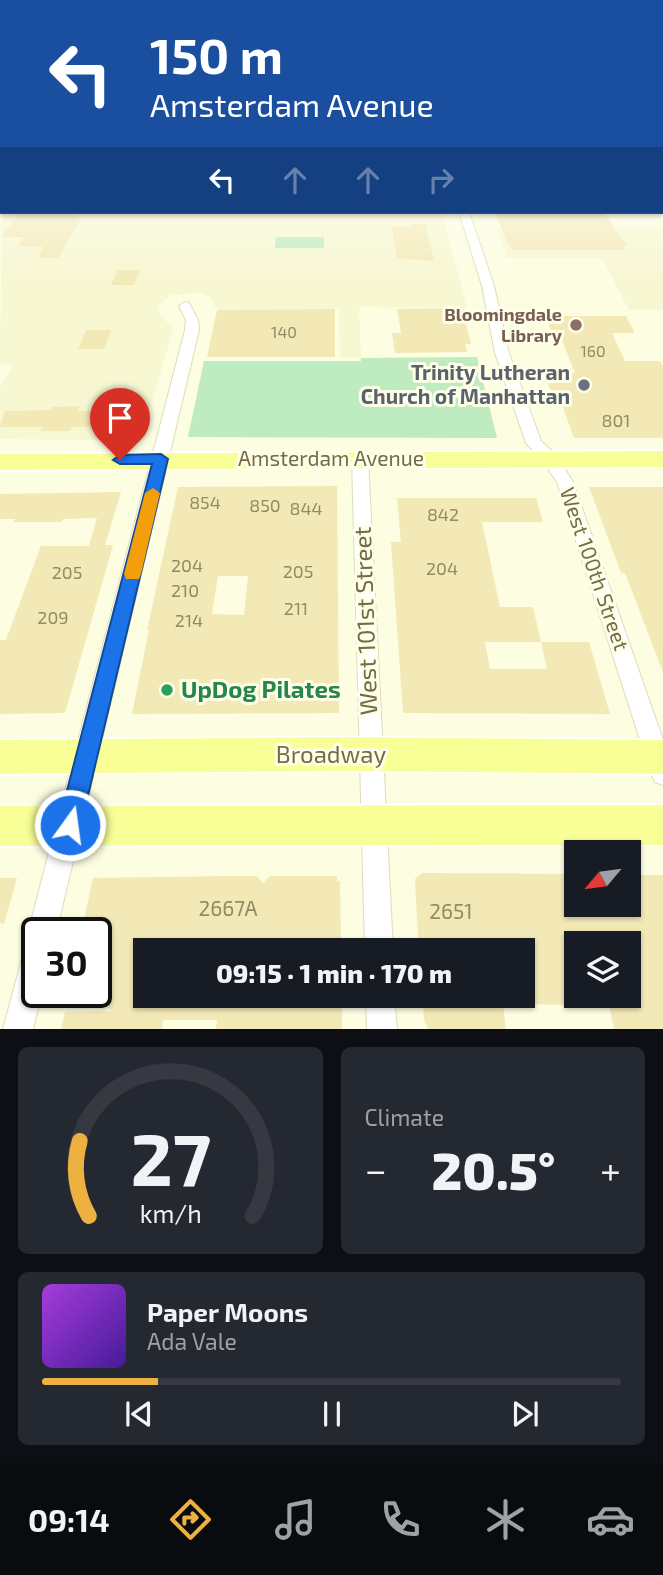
<!DOCTYPE html>
<meta charset="utf-8">
<style>
body{margin:0;font-family:"Exo 2",sans-serif;background:#242831;color:#f1f3f6;height:100vh;display:flex;flex-direction:column;font-size:26px;white-space:nowrap}
*{box-sizing:border-box;margin:0}
p{font-size:23px;color:#9ea1a6}
.icon{flex:none;width:38px;height:38px;fill:none;stroke:currentColor;stroke-width:2;stroke-linecap:round;stroke-linejoin:round}
.map{position:relative;height:1029px;overflow:hidden}
.panel{display:flex;flex-direction:column;gap:18px;padding:18px;background:#0d0f14;flex:1}
.panel>*{flex:none}
.banner{position:absolute;left:0px;top:0px;width:663px;height:214px;box-shadow:0 2px 5px #0004;background:#1a4fa0;color:#fff;overflow:hidden}
.needle{width:46px;rotate:241deg}
.controls{position:absolute;left:564px;top:840px;display:grid;gap:14px}
.controls a{display:grid;place-items:center;width:77px;height:77px;border-radius:0px;background:#171b24;box-shadow:0 2px 5px #0004;font-size:35px}
.speed{position:absolute;left:21px;top:917px;display:flex;gap:14px;font-size:35px;font-weight:700;text-align:center}
.speed>*{display:grid;place-content:center;width:91px;height:91px;border-radius:50%;background:#171b24;box-shadow:0 2px 5px #0004;line-height:1}
.speed .limit{border:4px solid #111;border-radius:10px;background:#fff;color:#111}
.pin{position:absolute;display:grid;place-items:center;width:60px;height:60px;color:#fff;margin:-72px -30px;border-radius:50% 50% 50% 0;rotate:-45deg;box-shadow:0 0 7px #0007}
.pin .icon{rotate:45deg}
.me{position:absolute;width:77px;margin:-38px;rotate:14deg;stroke-linejoin:round;filter:drop-shadow(0 0 5px #0008)}
.turn{display:flex;align-items:center;gap:24px;height:147px;padding:0 35px;font-size:32px}
.turn .icon{width:91px;height:91px;stroke-width:2.5}
.turn b{display:block;font-size:49px;line-height:60px}
.lanes{display:flex;align-items:center;height:66px;padding:0 35px;background:#0003;justify-content:center;gap:35px;direction:ltr}
.lanes .off{opacity:.35}
.big{font-size:52px;font-weight:800;line-height:1.1}
.panel .card{flex:1;display:flex;flex-direction:column;justify-content:center;gap:10px;min-width:0;padding:0 24px;border-radius:10px;background:#242831}
.panel .dial{align-items:center;gap:0}
.dial svg{height:182px;overflow:visible;fill:none;stroke:#363941;stroke-width:7;stroke-linecap:round;text-anchor:middle}
.dial text{fill:#f1f3f6;stroke:none}
.song{display:flex;align-items:center;gap:21px}
.cover{width:84px;height:84px;border-radius:10px;background:linear-gradient(135deg,hsl(280 70% 55%),hsl(260 70% 35%))}
.played{height:7px;border-radius:4px;background:linear-gradient(90deg,#ecb141 20%,#363941 20%)}
.keys{display:flex;justify-content:space-around;direction:ltr}
.heat{display:flex;justify-content:space-between;align-items:center;font-size:38px;direction:ltr}
.panel .tiles{flex:1;display:grid;gap:18px;grid-template-columns:1fr 1fr}
.card:last-child{grid-column:span 2}
.trip{position:absolute;left:133px;top:938px;width:402px;height:70px;border-radius:0px;background:#171b24;box-shadow:0 2px 5px #0004;font-weight:800;line-height:70px;text-align:center}
.tabs{display:flex;height:112px;justify-content:space-around;align-items:center;background:#090b0e;color:#9ea1a6}
.tabs .icon{width:49px;height:49px}
.tabs .selected{color:#ecb141}
.tabs b{font-size:32px;color:#f1f3f6}
.map>svg:first-child{display:block}
.residential{fill:#f7f7d2}
.green{fill:#bfebc0}
.building{fill:#f3e9b7;fill-rule:evenodd}
.lines{fill:none;stroke-linecap:round;stroke-linejoin:round}
.street-casing{stroke:#dfdcb9;stroke-width:2}
.primary-casing{stroke:#fff;stroke-width:3}
.street{fill:#fff;fill-rule:evenodd}
.primary{fill:#f8ff96;fill-rule:evenodd}
.route{fill:#1a73e8;stroke:#114b97;stroke-width:2}
.slow{fill:#f59e0b}
.education-dot{fill:#8d6e63;stroke:#feffe8;stroke-width:2.5}
.worship-dot{fill:#6b7280;stroke:#feffe8;stroke-width:2.5}
.leisure-dot{fill:#2e9e5b;stroke:#feffe8;stroke-width:2.5}
.labels{text-anchor:middle;stroke-width:6;stroke-linejoin:round;paint-order:stroke}
.far-number-label{font-size:16px;fill:#948a63}
.far-education-label{font-size:18px;font-weight:bold;fill:#785e54;stroke:#feffe8;text-anchor:end}
.number-label{font-size:18px;fill:#948a63}
.worship-label{font-size:21px;font-weight:bold;fill:#5b616d;stroke:#feffe8;text-anchor:end}
.street-label{font-size:21px;fill:#756b47;stroke:#feffe8}
.near-number-label{font-size:21px;fill:#948a63}
.near-street-label{font-size:24px;fill:#756b47;stroke:#feffe8}
.near-leisure-label{font-size:24px;font-weight:bold;fill:#27864d;stroke:#feffe8;text-anchor:start}
</style>
<div class="map">
<svg width="663" height="1029" viewBox="0 0 663 1029">
<rect width="100%" height="100%" fill="#fcfde1"/>
<g class="residential">
<polygon points="2,203 2,212 442,212 467,308 359,307 361,358 340,358 339,309 217,310 210,297 201,293 171,295 158,306 159,313 173,329 141,440 0,439 0,388 13,364 0,363"/>
<polygon points="496,228 663,228 663,310 629,310 602,258 507,258"/>
</g>
<g class="green">
<polygon points="276,237 324,237 324,248 275,248"/>
<polygon points="477,357 497,438 188,437 204,361 361,361 361,358"/>
</g>
<g class="building">
<polygon points="19,212 79,212 76,217 82,217 58,258 38,258 44,247 18,246 24,237 2,237"/>
<polygon points="495,212 604,212 627,246 623,246 625,250 514,250 509,246"/>
<polygon points="411,224 425,224 434,261 397,258 392,227 411,227"/>
<polygon points="118,270 140,270 134,285 111,285"/>
<polygon points="462,308 471,344 465,344 467,352 395,353 392,333 401,333 397,309"/>
<polygon points="335,309 335,357 207,357 217,310"/>
<polygon points="545,316 626,316 635,333 612,333 625,361 660,361 663,366 663,438 574,438 560,399 554,399 545,376 545,373 575,373 559,333 552,333"/>
<polygon points="86,330 111,330 104,349 78,349"/>
<polygon points="80,406 78,411 123,411 118,427 72,427 70,431 41,431 43,427 0,427 5,411 50,410 52,407"/>
<path d="M337,486L339,713L132,714L149,630H147L178,487ZM218,576H248L244,615L212,614Z"/>
<polygon points="589,487 663,487 663,672 625,573 621,573"/>
<polygon points="121,492 105,545 113,545 65,713 0,714 0,640 6,640 41,546 89,546 97,518 63,519 62,522 13,522 15,519 0,519 0,494"/>
<polygon points="397,498 536,498 543,522 482,522 500,607 533,607 541,642 485,642 490,669 547,669 541,642 589,642 610,714 403,713 391,542 401,542"/>
<polygon points="422,873 576,874 576,905 628,905 628,875 663,875 663,1029 614,1029 607,996 628,996 628,943 570,943 576,972 576,1005 523,1004 523,950 419,950 415,883 415,879"/>
<polygon points="228,876 257,876 263,883 270,876 337,876 337,881 340,881 341,950 145,950 145,996 342,996 342,1029 216,1029 217,1020 163,1020 162,1029 61,1029 65,1012 111,1011 96,993 96,933 81,933 93,878"/>
<polygon points="0,878 17,878 4,924 0,923"/>
<polygon points="422,996 502,996 506,1029 428,1029 424,1019"/>
</g>
<g class="lines">
<defs>
<g id="street">
<polygon points="2,177 2,184 0,185 0,178"/>
<polygon points="459,212 469,212 494,286 509,353 541,441 556,455 573,482 663,740 663,785 655,782 651,774 557,482 544,463 526,443 495,353 482,286"/>
<polygon points="185,302 189,303 198,320 199,330 56,933 37,933 37,992 42,992 33,1029 3,1029 23,955 27,945 33,943 28,933 185,330 186,320 179,306"/>
<polygon points="360,454 368,459 393,950 365,950 352,459"/>
<polygon points="366,996 394,996 397,1029 367,1029"/>
</g>
<g id="primary">
<rect x="0" y="189" width="2" height="10"/>
<rect x="662" y="190" width="1" height="10"/>
<polygon points="663,451 663,467 0,470 0,454"/>
<polygon points="344,737 663,740 663,774 344,771 0,774 0,740"/>
<polygon points="663,805 663,845 0,846 0,806"/>
</g>
</defs>
<use href="#street" class="street-casing"/>
<use href="#primary" class="primary-casing"/>
<use href="#street" class="street"/>
<use href="#primary" class="primary"/>
</g>
<linearGradient id="sky" x2="0" y2="1"><stop stop-color="#93bde8"/><stop offset="0.5" stop-color="#fefef2"/><stop offset="1" stop-color="#fefef2" stop-opacity="0"/></linearGradient>
<rect width="663" height="287" fill="url(#sky)"/>
<polygon class="route" points="161,454 168,459 81,825 78,833 70,837 62,833 58,825 152,464 120,464 113,460 120,455"/>
<polygon class="slow" points="153,488 160,493 141,574 139,579 126,579 124,574 145,493"/>
<circle class="education-dot" cx="576" cy="325" r="7"/>
<circle class="worship-dot" cx="584" cy="385" r="7"/>
<circle class="leisure-dot" cx="167" cy="690" r="7"/>
<g class="labels">
<g class="far-number-label">
<text x="284" y="338">140</text>
<text x="593" y="357">160</text>
</g>
<g class="far-education-label">
<text x="562" y="321">Bloomingdale<tspan x="562" dy="21">Library</tspan></text>
</g>
<g class="number-label">
<text x="616" y="427">801</text>
<text x="205" y="509">854</text>
<text x="265" y="512">850</text>
<text x="306" y="515">844</text>
<text x="443" y="521">842</text>
<text x="187" y="572">204</text>
<text x="442" y="575">204</text>
<text x="298" y="578">205</text>
<text x="67" y="579">205</text>
<text x="185" y="597">210</text>
<text x="296" y="615">211</text>
<text x="53" y="624">209</text>
<text x="189" y="627">214</text>
</g>
<g class="worship-label">
<text x="570" y="380">Trinity Lutheran<tspan x="570" dy="24">Church of Manhattan</tspan></text>
</g>
<g class="street-label">
<text x="331" y="466">Amsterdam Avenue</text>
<text transform="translate(594 569) rotate(71)" y="7">West 100th Street</text>
</g>
<g class="near-number-label">
<text x="228" y="916">2667A</text>
<text x="451" y="919">2651</text>
</g>
<g class="near-street-label">
<text transform="translate(366 621) rotate(-92)" y="8">West 101st Street</text>
<text x="331" y="763">Broadway</text>
</g>
<g class="near-leisure-label">
<text x="181" y="698">UpDog Pilates</text>
</g>
</g>
</svg>
<div class="controls">
<a><svg class="needle" viewBox="-14 -14 28 28"><path d="M0-13l5 13h-10z" fill="#e53935"/><path d="M0 13l5-13h-10z" fill="#9ea1a6"/></svg></a>
<a><svg class="icon" aria-label="layers" viewBox="0 0 24 24"><path d="M12 4l9 5-9 5-9-5zM3 14l9 5 9-5"/></svg></a>
</div>
<div class="speed"><div class="limit">30</div></div>
<div class="pin" style="left:120px;top:460px;background:#d93025"><svg class="icon" aria-label="arrive" viewBox="0 0 24 24"><path d="M6 21V4h12l-3 4 3 4H6"/></svg></div>
<svg class="me" style="left:70px;top:825px" viewBox="-20 -20 40 40"><circle r="17" fill="#1a73e8" stroke="#fff" stroke-width="3"/><path d="M0-11L8 9 0 5-8 9z" fill="#fff"/></svg>
<div class="trip">09:15 · 1 min · 170 m</div>
<div class="banner">
<div class="turn"><svg class="icon" aria-label="left" viewBox="0 0 24 24"><path d="M17 20v-9H6M10 6l-5 5 5 5"/></svg><div><b>150 m</b>Amsterdam Avenue</div></div>
<div class="lanes"><svg class="icon" aria-label="left" viewBox="0 0 24 24"><path d="M17 20v-9H6M10 6l-5 5 5 5"/></svg><svg class="icon off" aria-label="ahead" viewBox="0 0 24 24"><path d="M12 20V5M6 11l6-6 6 6"/></svg><svg class="icon off" aria-label="ahead" viewBox="0 0 24 24"><path d="M12 20V5M6 11l6-6 6 6"/></svg><svg class="icon off" aria-label="right" viewBox="0 0 24 24"><path d="M7 20v-9h11M14 6l5 5-5 5"/></svg></div>
</div>
</div>
<section class="panel">
<div class="tiles">
<div class="card dial"><svg viewBox="0 0 100 80">
<path d="M14 69A42 42 0 1 1 86 69"/>
<path d="M14 69A42 42 0 0 1 10 36" stroke="#ecb141"/>
<text x="50" y="56" font-size="32" font-weight="700">27</text>
<text x="50" y="72" font-size="11">km/h</text>
</svg></div>
<div class="card"><p>Climate</p>
<div class="heat"><a>−</a><b class="big">20.5°</b><a>+</a></div>
</div>
<div class="card">
<div class="song"><i class="cover"></i><div><b>Paper Moons</b><p>Ada Vale</p></div></div>
<div class="played"></div>
<div class="keys"><svg class="icon" aria-label="previous" viewBox="0 0 24 24"><path d="M18 5L8 12l10 7zM5 5v14"/></svg><svg class="icon" aria-label="pause" viewBox="0 0 24 24"><path d="M8 5v14M16 5v14"/></svg><svg class="icon" aria-label="next" viewBox="0 0 24 24"><path d="M6 5l10 7-10 7zM19 5v14"/></svg></div>
</div>
</div>
</section>
<nav class="tabs">
<b>09:14</b>
<svg class="icon selected" aria-label="directions" viewBox="0 0 24 24"><path d="M12 3l9 9-9 9-9-9zM9 14v-3h6M13 9l2 2-2 2"/></svg>
<svg class="icon" aria-label="music" viewBox="0 0 24 24"><path d="M9 18V5l10-2v13"/><circle cx="6" cy="18" r="3"/><circle cx="16" cy="16" r="3"/></svg>
<svg class="icon" aria-label="phone" viewBox="0 0 24 24"><path d="M5 4h4l2 5-3 2q2 4 5 5l2-3 5 2v4C11 20 4 13 5 4z"/></svg>
<svg class="icon" aria-label="climate" viewBox="0 0 24 24"><path d="M12 3v18M4 7l16 10M4 17L20 7"/></svg>
<svg class="icon" aria-label="car" viewBox="0 0 24 24"><path d="M5 17H2v-5l4-1 3-4h7l3 4 3 1v5h-3M9 17h6M6 11h13"/><circle cx="7" cy="17" r="2"/><circle cx="17" cy="17" r="2"/></svg>
</nav>
